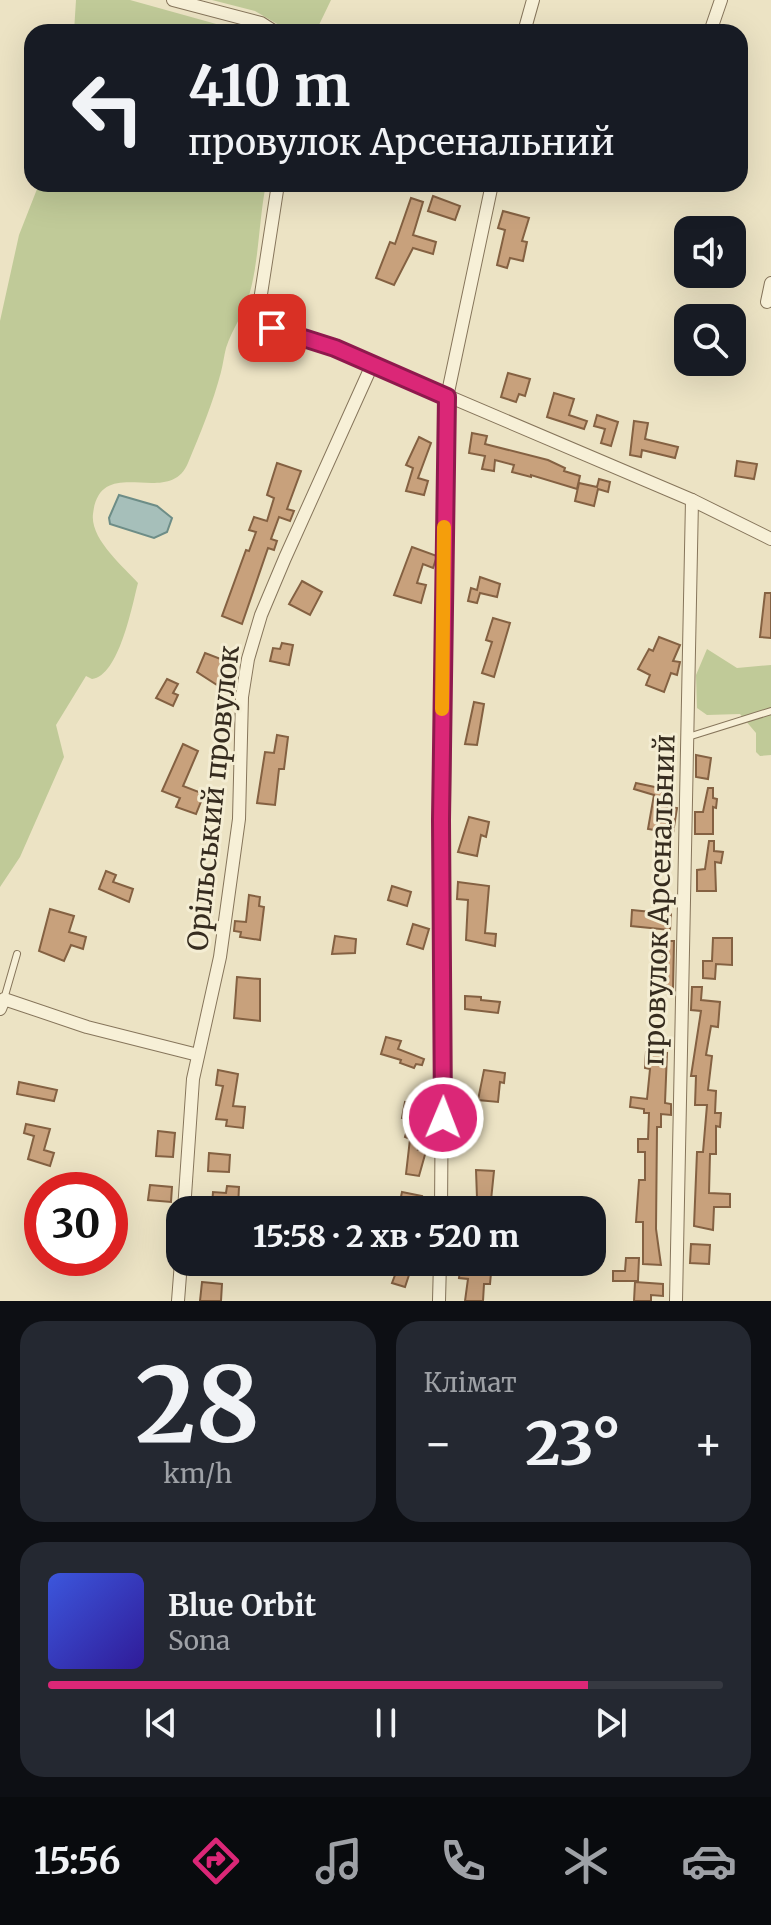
<!DOCTYPE html>
<html lang="uk">
<meta charset="utf-8">
<style>
body{margin:0;font-family:Merriweather,serif;background:#242831;color:#f1f3f6;height:100vh;display:flex;flex-direction:column;font-size:30px;white-space:nowrap}
*{box-sizing:border-box;margin:0}
p{font-size:26px;color:#9ea1a6}
.icon{flex:none;width:44px;height:44px;fill:none;stroke:currentColor;stroke-width:2;stroke-linecap:round;stroke-linejoin:round}
.map{position:relative;height:1301px;overflow:hidden}
.details{display:flex;flex-direction:column;gap:20px;padding:20px;background:#0d0f14;flex:1}
.details>*{flex:none}
.guide{position:absolute;left:24px;top:24px;width:724px;height:168px;border-radius:24px;box-shadow:0 8px 32px #0002;background:#171b24;color:#f1f3f6;overflow:hidden}
.tools{position:absolute;left:674px;top:216px;display:grid;gap:16px}
.tools a{display:grid;place-items:center;width:72px;height:72px;border-radius:16px;background:#171b24;box-shadow:0 8px 32px #0002;font-size:40px}
.speed{position:absolute;left:24px;top:1172px;display:flex;gap:16px;font-size:40px;font-weight:700;text-align:center}
.speed>*{display:grid;place-content:center;width:104px;height:104px;border-radius:50%;background:#171b24;box-shadow:0 8px 32px #0002;line-height:1}
.speed .limit{border:12px solid #d22;background:#fff;color:#111}
.pin{position:absolute;display:grid;place-items:center;width:68px;height:68px;color:#fff;margin:-34px;border-radius:16px;box-shadow:0 4px 12px #0006}
.me{position:absolute;width:88px;margin:-44px;rotate:1deg;stroke-linejoin:round;filter:drop-shadow(0 0 6px #0008)}
.turn{display:flex;align-items:center;gap:28px;height:168px;padding:0 32px;font-size:36px}
.turn .icon{width:104px;height:104px;stroke-width:2.5}
.turn b{display:block;font-size:56px;line-height:68px}
.big{font-size:60px;font-weight:800;line-height:1.1}
.details .card{flex:1;display:flex;flex-direction:column;justify-content:center;gap:12px;min-width:0;padding:0 28px;border-radius:24px;background:#242831}
.details .dial{align-items:center;gap:0}
.dial b{font-size:104px;line-height:1}
.song{display:flex;align-items:center;gap:24px}
.cover{width:96px;height:96px;border-radius:12px;background:linear-gradient(135deg,hsl(230 70% 55%),hsl(250 70% 35%))}
.played{height:8px;border-radius:4px;background:linear-gradient(90deg,#db2777 80%,#363941 80%)}
.keys{display:flex;justify-content:space-around;direction:ltr}
.heat{display:flex;justify-content:space-between;align-items:center;font-size:44px;direction:ltr}
.details .tiles{flex:1;display:grid;gap:20px;grid-template-columns:1fr 1fr}
.card:last-child{grid-column:span 2}
.trip{position:absolute;left:166px;top:1196px;width:440px;height:80px;border-radius:24px;background:#171b24;box-shadow:0 8px 32px #0002;font-weight:800;line-height:80px;text-align:center}
.tabs{display:flex;height:128px;justify-content:space-around;align-items:center;background:#090b0e;color:#9ea1a6}
.tabs .icon{width:56px;height:56px}
.tabs .on{color:#db2777}
.tabs b{font-size:36px;color:#f1f3f6}
.map>svg:first-child{display:block}
.green{fill:#c0ca98}
.water{fill:#a6bfba;stroke:#6d8d87;stroke-width:2}
.building{fill:#c8a17c;stroke:#846142;stroke-width:2}
.lines{fill:none;stroke-linecap:round;stroke-linejoin:round}
.service-casing{stroke:#86755b;stroke-width:8}
.minor-casing{stroke:#86755b;stroke-width:14}
.service{stroke:#f7f0d7;stroke-width:6}
.minor{stroke:#f7f0d7;stroke-width:12}
.route-casing{stroke:#8e194d;stroke-width:20}
.route{stroke:#db2777;stroke-width:14}
.slow{stroke:#f59e0b;stroke-width:14}
.labels{text-anchor:middle;stroke-width:6;stroke-linejoin:round;paint-order:stroke}
.street-label{font-size:28px;fill:#362c1f;stroke:#f4edd3}
</style>
<div class="map">
<svg width="771" height="1301" viewBox="0 0 771 1301">
<rect width="100%" height="100%" fill="#ece3c4"/>
<g class="green">
<polygon points="76,0 130,0 245,32 74,32"/>
<polygon points="212,0 331,0 318,27 311,32 291,32 255,11"/>
<path d="M39,184H266C259,219 259,259 250,292C245,312 232,329 226,348C224,356 223,364 221,372C213,403 200,434 188,463C169,509 100,452 93,514C90,539 123,566 138,583C132,606 119,676 92,679L86,676L56,725L64,757L20,857L0,887V321L19,235Z"/>
<polygon points="707,649 737,668 771,665 771,755 760,756 756,752 756,733 740,714 707,715 697,708 696,675"/>
</g>
<polygon class="water" points="119,495 157,506 172,518 167,532 154,538 110,524 109,518"/>
<g class="building">
<polygon points="433,196 460,206 455,220 428,211"/>
<polygon points="411,198 423,202 413,235 436,242 433,254 413,248 394,285 376,278 390,242 395,244"/>
<polygon points="503,211 529,218 522,241 527,242 523,261 510,258 507,268 497,265 505,230 498,228"/>
<polygon points="508,373 530,379 525,396 519,394 516,402 501,397"/>
<polygon points="554,393 574,399 569,415 587,421 584,429 547,417"/>
<polygon points="597,415 618,422 611,446 601,443 605,429 594,426"/>
<polygon points="634,421 648,423 645,439 678,447 675,458 642,450 641,457 630,455"/>
<polygon points="472,433 487,436 485,444 548,460 565,468 564,471 580,476 577,489 531,475 531,477 512,472 514,465 495,460 494,471 482,469 485,456 469,453"/>
<polygon points="419,437 431,443 418,478 428,481 424,495 406,491 413,468 406,465"/>
<polygon points="737,461 757,464 754,479 735,476"/>
<polygon points="277,463 301,471 287,509 294,511 290,521 279,517 271,539 277,541 274,550 268,548 242,624 222,616 246,550 249,551 256,532 249,530 254,517 267,521 274,498 267,495"/>
<polygon points="599,479 610,482 608,492 598,489 594,506 575,501 579,483 597,487"/>
<polygon points="412,547 437,556 433,568 423,564 417,583 426,585 421,603 394,595"/>
<polygon points="480,577 500,584 497,597 480,593 477,603 468,601 471,588 477,590"/>
<polygon points="302,581 322,592 310,615 289,604"/>
<polygon points="765,593 771,593 771,638 760,637"/>
<polygon points="493,618 510,623 494,677 482,673 492,642 486,640"/>
<polygon points="659,637 680,645 673,661 680,662 677,675 671,673 664,692 646,685 650,675 638,669 649,649 653,651"/>
<polygon points="282,643 293,645 289,665 270,661 273,648 280,649"/>
<polygon points="205,653 226,661 217,685 197,672"/>
<polygon points="167,679 178,684 173,693 178,695 173,706 156,698"/>
<polygon points="474,702 484,704 477,745 465,744"/>
<polygon points="277,735 288,737 284,769 279,769 275,805 257,803 265,752 274,753"/>
<polygon points="183,744 198,751 183,786 204,794 196,814 176,807 180,798 162,791"/>
<polygon points="696,755 711,758 708,779 696,777"/>
<polygon points="636,783 669,790 664,806 677,808 673,833 648,829 654,795 634,789"/>
<polygon points="708,788 713,788 713,798 717,799 716,808 713,807 713,834 695,834 695,812 703,812"/>
<polygon points="469,817 489,822 486,837 481,835 477,856 458,852"/>
<polygon points="709,841 714,841 714,851 723,852 721,863 715,862 716,891 697,891 697,870 705,869"/>
<polygon points="106,871 116,875 113,882 133,889 129,902 99,889"/>
<polygon points="458,882 489,886 485,933 496,934 495,946 466,940 468,900 457,899"/>
<polygon points="392,886 411,892 407,906 388,900"/>
<polygon points="249,895 260,897 259,906 264,907 260,940 240,937 241,932 234,931 235,921 246,922"/>
<polygon points="50,909 74,916 69,932 86,937 83,949 71,945 64,961 39,951"/>
<polygon points="632,910 671,914 670,930 631,926"/>
<polygon points="413,924 429,929 423,949 407,944"/>
<polygon points="335,936 356,939 355,953 332,954"/>
<polygon points="713,938 732,938 732,965 716,964 715,979 703,978 703,961 712,961"/>
<polygon points="662,941 674,941 673,989 666,989 667,969 663,969"/>
<polygon points="237,977 260,979 260,1021 234,1018"/>
<polygon points="692,987 702,987 701,1000 720,1002 718,1027 711,1026 706,1055 712,1056 708,1090 716,1091 715,1113 721,1113 720,1127 716,1126 716,1154 710,1154 709,1193 730,1194 730,1207 714,1207 713,1230 694,1226 697,1152 703,1152 707,1105 695,1105 696,1076 691,1076 701,1011 691,1010"/>
<polygon points="465,996 481,997 481,1000 500,1002 498,1013 465,1009"/>
<polygon points="386,1037 401,1041 398,1049 424,1059 422,1065 416,1064 414,1068 400,1063 401,1060 381,1054"/>
<polygon points="646,1052 667,1053 665,1103 671,1104 671,1115 661,1114 661,1127 657,1127 656,1229 661,1265 643,1264 643,1222 636,1222 639,1180 645,1180 645,1152 638,1152 638,1139 648,1139 649,1113 644,1113 644,1109 630,1107 631,1097 647,1099 650,1069 645,1068"/>
<polygon points="218,1070 238,1074 233,1106 245,1107 243,1128 226,1126 227,1120 216,1119 223,1086 216,1085"/>
<polygon points="484,1070 505,1073 504,1083 500,1082 498,1102 478,1100"/>
<polygon points="19,1082 57,1090 54,1101 17,1094"/>
<polygon points="405,1102 425,1106 421,1129 424,1130 418,1150 426,1151 419,1176 406,1174 410,1139 405,1137 410,1120 402,1118"/>
<polygon points="26,1124 50,1129 44,1150 54,1153 50,1166 28,1159 34,1136 24,1133"/>
<polygon points="158,1131 175,1133 173,1157 156,1156"/>
<polygon points="209,1153 230,1155 229,1172 208,1171"/>
<polygon points="476,1170 494,1171 491,1200 477,1198"/>
<polygon points="150,1185 172,1187 171,1202 148,1200"/>
<polygon points="227,1186 239,1187 238,1208 212,1206 213,1192 226,1193"/>
<polygon points="402,1192 422,1196 419,1210 399,1206"/>
<polygon points="691,1244 710,1245 709,1264 690,1263"/>
<polygon points="626,1258 639,1258 638,1281 613,1281 613,1271 625,1271"/>
<polygon points="400,1262 419,1263 417,1273 410,1272 405,1287 392,1283"/>
<polygon points="461,1262 477,1262 476,1271 491,1273 490,1284 484,1284 483,1301 465,1301 468,1279 459,1278"/>
<polygon points="202,1282 222,1284 221,1301 200,1301"/>
<polygon points="635,1282 663,1284 663,1296 651,1295 651,1301 634,1301"/>
</g>
<g class="lines">
<defs>
<g id="service">
<polyline points="688,737 771,711"/>
<polyline points="4,999 17,954"/>
</g>
<g id="minor">
<polyline points="173,0 261,23 275,32"/>
<polyline points="524,32 533,0"/>
<polyline points="710,32 721,0"/>
<polyline points="278,184 259,307 265,324 335,348 692,500 771,539"/>
<polyline points="767,302 771,283"/>
<polyline points="0,1009 4,999 87,1027 198,1055"/>
<polyline points="184,1210 193,1079 220,957 239,819 242,697 248,659 261,615 285,558 372,365"/>
<polyline points="441,1210 447,397 492,184"/>
<polyline points="178,1301 181,1262"/>
<polyline points="439,1301 440,1262"/>
<polyline points="676,1301 692,500"/>
</g>
</defs>
<use href="#service" class="service-casing"/>
<use href="#minor" class="minor-casing"/>
<use href="#service" class="service"/>
<use href="#minor" class="minor"/>
</g>
<g class="lines">
<defs>
<polyline id="route" points="272,328 335,348 447,397 441,820 443,1118"/>
</defs>
<use href="#route" class="route-casing"/>
<use href="#route" class="route"/>
<polyline class="slow" points="442,709 444,527"/>
</g>
<g class="labels">
<g class="street-label">
<text transform="translate(213 798) rotate(-84)" y="10">Орільський провулок</text>
<text transform="translate(659 900) rotate(-88)" y="10">провулок Арсенальний</text>
</g>
</g>
</svg>
<div class="tools">
<a><svg class="icon" aria-label="sound" viewBox="0 0 24 24"><path d="M4 9h4l5-4v14l-5-4H4zM17 9q2 3 0 6"/></svg></a>
<a><svg class="icon" aria-label="search" viewBox="0 0 24 24"><circle cx="10" cy="10" r="6"/><path d="M15 15l6 6"/></svg></a>
</div>
<div class="speed"><div class="limit">30</div></div>
<div class="pin" style="left:272px;top:328px;background:#d93025"><svg class="icon" aria-label="arrive" viewBox="0 0 24 24"><path d="M6 21V4h12l-3 4 3 4H6"/></svg></div>
<svg class="me" style="left:443px;top:1118px" viewBox="-20 -20 40 40"><circle r="17" fill="#db2777" stroke="#fff" stroke-width="3"/><path d="M0-11L8 9 0 5-8 9z" fill="#fff"/></svg>
<div class="trip">15:58 · 2 хв · 520 m</div>
<div class="guide">
<div class="turn"><svg class="icon" aria-label="left" viewBox="0 0 24 24"><path d="M17 20v-9H6M10 6l-5 5 5 5"/></svg><div><b>410 m</b>провулок Арсенальний</div></div>
</div>
</div>
<section class="details">
<div class="tiles">
<div class="card dial"><b>28</b><p>km/h</p></div>
<div class="card"><p>Клімат</p>
<div class="heat"><a>−</a><b class="big">23°</b><a>+</a></div>
</div>
<div class="card">
<div class="song"><i class="cover"></i><div><b>Blue Orbit</b><p>Sona</p></div></div>
<div class="played"></div>
<div class="keys"><svg class="icon" aria-label="previous" viewBox="0 0 24 24"><path d="M18 5L8 12l10 7zM5 5v14"/></svg><svg class="icon" aria-label="pause" viewBox="0 0 24 24"><path d="M8 5v14M16 5v14"/></svg><svg class="icon" aria-label="next" viewBox="0 0 24 24"><path d="M6 5l10 7-10 7zM19 5v14"/></svg></div>
</div>
</div>
</section>
<nav class="tabs">
<b>15:56</b>
<svg class="icon on" aria-label="directions" viewBox="0 0 24 24"><path d="M12 3l9 9-9 9-9-9zM9 14v-3h6M13 9l2 2-2 2"/></svg>
<svg class="icon" aria-label="music" viewBox="0 0 24 24"><path d="M9 18V5l10-2v13"/><circle cx="6" cy="18" r="3"/><circle cx="16" cy="16" r="3"/></svg>
<svg class="icon" aria-label="phone" viewBox="0 0 24 24"><path d="M5 4h4l2 5-3 2q2 4 5 5l2-3 5 2v4C11 20 4 13 5 4z"/></svg>
<svg class="icon" aria-label="climate" viewBox="0 0 24 24"><path d="M12 3v18M4 7l16 10M4 17L20 7"/></svg>
<svg class="icon" aria-label="car" viewBox="0 0 24 24"><path d="M5 17H2v-5l4-1 3-4h7l3 4 3 1v5h-3M9 17h6M6 11h13"/><circle cx="7" cy="17" r="2"/><circle cx="17" cy="17" r="2"/></svg>
</nav>
